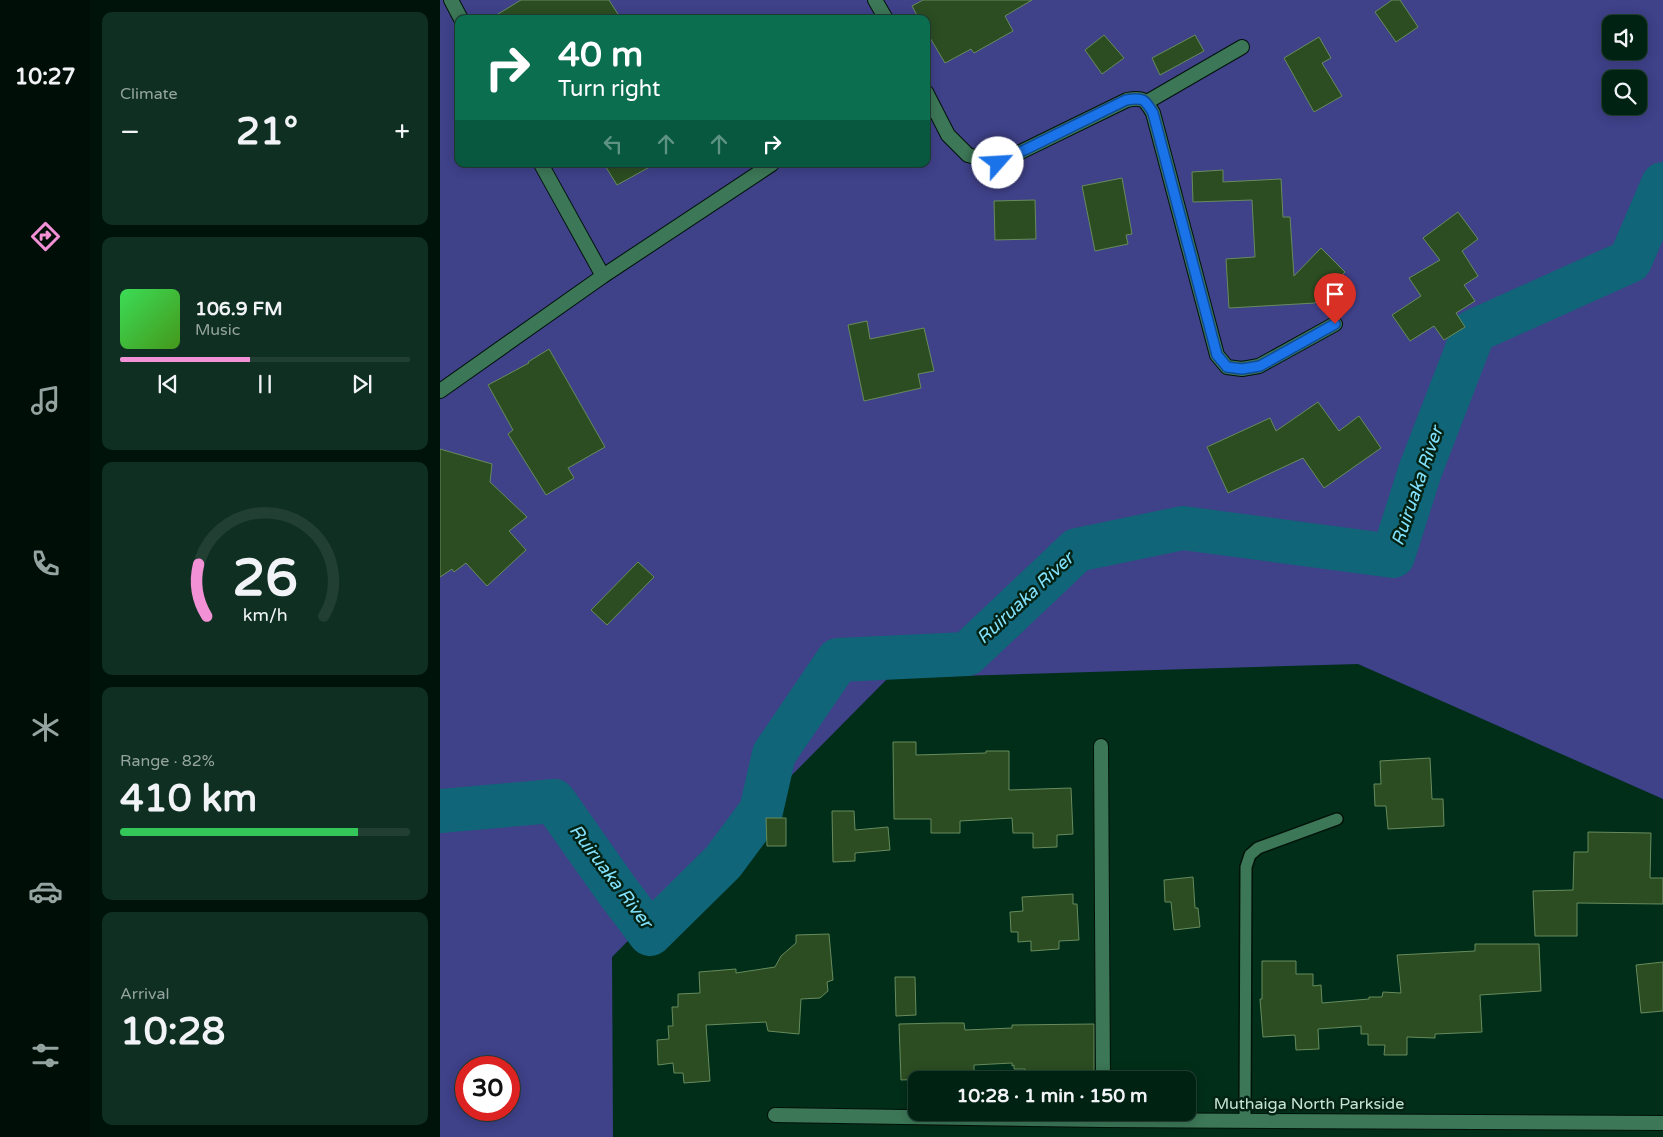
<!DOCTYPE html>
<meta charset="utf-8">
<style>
body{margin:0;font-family:"Varela Round",sans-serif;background:#0e2f21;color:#f1f3f6;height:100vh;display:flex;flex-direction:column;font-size:19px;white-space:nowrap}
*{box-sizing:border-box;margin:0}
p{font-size:16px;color:#95a4a0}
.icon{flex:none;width:28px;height:28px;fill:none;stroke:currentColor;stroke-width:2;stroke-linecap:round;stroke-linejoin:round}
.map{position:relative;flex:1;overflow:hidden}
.side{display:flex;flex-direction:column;gap:12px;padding:12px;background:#00130a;width:350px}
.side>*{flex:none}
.guide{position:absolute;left:15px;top:15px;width:475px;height:152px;border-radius:10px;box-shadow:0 2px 12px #0003,0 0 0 1px #223f33;background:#0b6e4f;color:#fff;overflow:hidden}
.buttons{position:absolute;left:1162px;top:15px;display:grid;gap:10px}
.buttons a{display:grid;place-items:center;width:45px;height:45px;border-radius:10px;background:#002213;box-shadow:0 2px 12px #0003,0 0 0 1px #223f33;font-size:25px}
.speed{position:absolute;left:15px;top:1056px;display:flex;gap:10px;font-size:25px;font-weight:700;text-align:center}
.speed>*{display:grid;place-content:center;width:65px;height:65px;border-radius:50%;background:#002213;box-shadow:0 2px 12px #0003,0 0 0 1px #223f33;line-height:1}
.speed .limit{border:8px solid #d22;background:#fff;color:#111}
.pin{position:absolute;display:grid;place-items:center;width:42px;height:42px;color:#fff;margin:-51px -21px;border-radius:50% 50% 50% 0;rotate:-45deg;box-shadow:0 0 5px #0007}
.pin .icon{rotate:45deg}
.me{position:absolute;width:55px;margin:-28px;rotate:64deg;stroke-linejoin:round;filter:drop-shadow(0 0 4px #0008)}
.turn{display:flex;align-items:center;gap:18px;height:105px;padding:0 20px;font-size:22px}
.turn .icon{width:65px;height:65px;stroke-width:2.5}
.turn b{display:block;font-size:35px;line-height:42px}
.lanes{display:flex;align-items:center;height:48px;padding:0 20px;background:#0003;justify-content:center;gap:25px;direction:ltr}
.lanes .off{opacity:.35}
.big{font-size:38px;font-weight:700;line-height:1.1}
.side .widget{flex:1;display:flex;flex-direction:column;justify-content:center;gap:8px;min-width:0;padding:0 18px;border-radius:10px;background:#0e2f21}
.side .dial{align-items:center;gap:0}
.dial svg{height:130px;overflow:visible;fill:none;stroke:#223f33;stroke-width:7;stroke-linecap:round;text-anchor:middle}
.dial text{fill:#f1f3f6;stroke:none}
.song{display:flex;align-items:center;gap:15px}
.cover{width:60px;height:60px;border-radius:8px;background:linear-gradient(135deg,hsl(130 70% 55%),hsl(100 70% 35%))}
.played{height:5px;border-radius:2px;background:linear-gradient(90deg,#f391d6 45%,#223f33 45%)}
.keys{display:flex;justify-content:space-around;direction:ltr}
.heat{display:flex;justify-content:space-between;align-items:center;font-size:28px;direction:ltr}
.charge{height:8px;border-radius:4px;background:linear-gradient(90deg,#34c759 82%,#223f33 0)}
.trip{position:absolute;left:468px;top:1071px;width:288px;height:50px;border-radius:10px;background:#002213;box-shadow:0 2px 12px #0003,0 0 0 1px #223f33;font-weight:700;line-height:50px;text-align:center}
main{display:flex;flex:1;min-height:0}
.dock{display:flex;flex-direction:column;width:90px;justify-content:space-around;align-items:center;background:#000e08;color:#95a4a0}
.dock .icon{width:35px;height:35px}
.dock .selected{color:#f391d6}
.dock b{font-size:22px;color:#f1f3f6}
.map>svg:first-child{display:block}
.green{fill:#3f4189;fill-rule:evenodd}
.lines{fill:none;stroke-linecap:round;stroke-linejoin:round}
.river{stroke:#116579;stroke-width:44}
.building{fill:#2c4d22;stroke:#678b5c}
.service-casing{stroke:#021209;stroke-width:14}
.minor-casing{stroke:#021209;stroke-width:16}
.service{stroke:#3c7757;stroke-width:11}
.minor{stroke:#3c7757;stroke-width:14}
.route-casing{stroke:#114b97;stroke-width:12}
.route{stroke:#1a73e8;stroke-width:9}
.labels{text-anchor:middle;stroke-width:5;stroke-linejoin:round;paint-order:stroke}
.street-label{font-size:16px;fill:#c6e4d2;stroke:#032213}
.water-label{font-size:18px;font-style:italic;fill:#83e2fe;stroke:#032213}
</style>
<main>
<nav class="dock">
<b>10:27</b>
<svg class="icon selected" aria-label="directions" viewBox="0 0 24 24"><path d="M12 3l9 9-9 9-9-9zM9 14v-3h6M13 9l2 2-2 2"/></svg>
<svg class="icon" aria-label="music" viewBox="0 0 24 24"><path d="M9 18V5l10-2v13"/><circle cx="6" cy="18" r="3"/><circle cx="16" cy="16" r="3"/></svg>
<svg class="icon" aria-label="phone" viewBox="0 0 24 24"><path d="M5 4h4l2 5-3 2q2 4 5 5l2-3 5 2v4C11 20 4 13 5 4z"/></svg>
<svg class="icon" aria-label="climate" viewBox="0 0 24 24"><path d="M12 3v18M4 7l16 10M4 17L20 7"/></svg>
<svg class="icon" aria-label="car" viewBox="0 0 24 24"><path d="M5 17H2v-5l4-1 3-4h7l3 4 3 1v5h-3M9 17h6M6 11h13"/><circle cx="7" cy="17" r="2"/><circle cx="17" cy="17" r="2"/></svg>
<svg class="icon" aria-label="filters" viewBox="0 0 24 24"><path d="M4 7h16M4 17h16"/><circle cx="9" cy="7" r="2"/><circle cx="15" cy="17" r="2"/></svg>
</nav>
<section class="side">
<div class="widget"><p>Climate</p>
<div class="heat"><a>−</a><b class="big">21°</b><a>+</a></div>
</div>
<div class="widget">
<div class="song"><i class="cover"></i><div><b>106.9 FM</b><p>Music</p></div></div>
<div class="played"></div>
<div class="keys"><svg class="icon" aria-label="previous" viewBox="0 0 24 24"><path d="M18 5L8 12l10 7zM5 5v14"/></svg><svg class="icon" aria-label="pause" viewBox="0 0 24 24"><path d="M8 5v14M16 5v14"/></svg><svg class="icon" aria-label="next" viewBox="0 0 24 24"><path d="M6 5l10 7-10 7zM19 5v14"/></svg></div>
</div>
<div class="widget dial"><svg viewBox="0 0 100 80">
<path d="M14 69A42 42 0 1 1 86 69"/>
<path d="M14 69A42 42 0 0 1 9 37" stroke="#f391d6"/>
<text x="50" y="56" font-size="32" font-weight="700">26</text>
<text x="50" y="72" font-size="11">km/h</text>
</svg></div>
<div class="widget"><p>Range · 82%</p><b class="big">410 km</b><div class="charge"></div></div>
<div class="widget"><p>Arrival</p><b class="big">10:28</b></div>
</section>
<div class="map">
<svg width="1223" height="1137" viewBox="0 0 1223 1137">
<rect width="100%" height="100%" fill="#002e19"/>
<path class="green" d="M0,0H1223V799L918,664L448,678L172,957L173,1137H0ZM19,19H486V164H19ZM1171,24H1199V51H1171ZM1171,79H1199V106H1171ZM26,1068H69V1110H26Z"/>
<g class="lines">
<polyline class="river" points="0,811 114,801 176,889 210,934 283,862 321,811 334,754 398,660 527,654 637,550 743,528 953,556 980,471 1034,331 1190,261 1223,184"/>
</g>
<g class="building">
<polygon points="81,0 169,0 181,19 50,19"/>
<polygon points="483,0 592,0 565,16 573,31 534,53 531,49 505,63 486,31 486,19 479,19 472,6"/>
<polygon points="952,0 960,0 978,27 956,42 935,12"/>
<polygon points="664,35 684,58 662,74 645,50"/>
<polygon points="755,35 764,51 720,75 712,58"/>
<polygon points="879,37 891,58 882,63 902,96 874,112 844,58"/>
<polygon points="164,164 215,164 177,185"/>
<polygon points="783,170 783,182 841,179 843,217 850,217 854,276 881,248 905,272 875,303 789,308 786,259 815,257 812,200 753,202 752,172"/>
<polygon points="682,178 692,234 686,235 688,244 655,251 642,186"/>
<polygon points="595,200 596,239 555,240 554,201"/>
<polygon points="1018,212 1038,239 1022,251 1038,276 1024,285 1035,301 1016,313 1025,327 1004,340 994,326 970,341 952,315 981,296 969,278 1000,260 983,238"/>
<polygon points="427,321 430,339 484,328 494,371 478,374 481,388 424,401 408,325"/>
<polygon points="109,349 165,447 128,468 134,478 106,495 68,434 73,430 48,385 89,363 88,362"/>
<polygon points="878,402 899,431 919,416 941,448 884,488 863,458 788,493 767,447 830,418 836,431"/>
<polygon points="0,449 52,464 50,482 87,517 69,531 86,550 47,586 26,563 14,572 12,569 0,577"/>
<polygon points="198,562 214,577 167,625 151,610"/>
<polygon points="453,742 476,742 476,755 546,753 546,751 569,751 569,790 631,788 633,834 617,835 617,847 593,848 593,833 573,833 572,818 520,821 520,833 491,833 491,819 454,819"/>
<polygon points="990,758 992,799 1003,799 1004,826 948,829 946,806 935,806 934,784 941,784 940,761"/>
<polygon points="392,811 414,811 415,830 448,827 450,850 415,853 415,861 393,862"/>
<polygon points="326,818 346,818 346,846 327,846"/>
<polygon points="1148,832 1211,833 1210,878 1223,878 1223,904 1137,903 1137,936 1095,936 1093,891 1133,890 1134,852 1148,852"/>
<polygon points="753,877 755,908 758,908 760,927 734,930 731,902 725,902 724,880"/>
<polygon points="633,894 633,904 637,904 639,940 619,941 619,949 591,951 591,941 578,942 578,932 571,932 570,912 583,911 582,897"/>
<polygon points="389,934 393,980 387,982 388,991 380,998 361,999 359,1034 328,1031 326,1022 266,1025 270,1081 244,1083 243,1073 234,1073 233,1063 218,1065 217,1040 229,1039 228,1026 233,1026 232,1007 238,1007 238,994 260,993 259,972 296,969 296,973 335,967 341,956 356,943 356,935"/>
<polygon points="1035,944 1099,944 1101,991 1040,995 1042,1032 995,1034 995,1038 967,1037 967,1055 944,1055 945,1045 928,1045 928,1034 921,1034 921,1026 878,1029 879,1049 856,1050 855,1035 823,1037 820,999 822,999 822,961 856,961 856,974 873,974 873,986 881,985 882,1003 929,999 929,997 942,997 943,992 961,993 957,955 1035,951"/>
<polygon points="1223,962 1223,1011 1201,1013 1196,965"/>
<polygon points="455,977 475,977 476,1015 456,1016"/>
<polygon points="502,1023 524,1023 525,1030 572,1028 572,1025 654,1024 654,1080 586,1080 585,1069 574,1069 574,1065 572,1066 572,1063 534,1065 534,1077 461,1080 459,1024"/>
</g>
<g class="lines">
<defs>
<polyline id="service" points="805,1120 806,867 810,855 818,848 897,819"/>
<g id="minor">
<polyline points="11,0 21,19"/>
<polyline points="435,0 446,19"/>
<path d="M486,92L508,135L528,155L558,163L687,100C703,97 705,99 713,113L777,355L787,367L802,369L819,366L895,324"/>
<polyline points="707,102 802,47"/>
<polyline points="101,164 163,276"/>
<polyline points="0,391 163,276 332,164"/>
<polyline points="661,746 663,1080"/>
<polyline points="335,1115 664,1120 1223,1123"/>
</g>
</defs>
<use href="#service" class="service-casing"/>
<use href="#minor" class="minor-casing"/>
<use href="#service" class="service"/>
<use href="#minor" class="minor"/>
</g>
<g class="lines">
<defs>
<path id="route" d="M558,163L686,100C703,97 705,99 713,113L777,355L787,367L802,369L820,366L895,324"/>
</defs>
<use href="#route" class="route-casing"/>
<use href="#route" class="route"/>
</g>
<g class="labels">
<g class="street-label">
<text x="869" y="1109">Muthaiga North Parkside</text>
</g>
<g class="water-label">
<text transform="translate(977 486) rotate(-71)" y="6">Ruiruaka River</text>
<text transform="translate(585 598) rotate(-43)" y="6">Ruiruaka River</text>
<text transform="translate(171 876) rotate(53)" y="6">Ruiruaka River</text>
</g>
</g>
</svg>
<div class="buttons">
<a><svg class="icon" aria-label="sound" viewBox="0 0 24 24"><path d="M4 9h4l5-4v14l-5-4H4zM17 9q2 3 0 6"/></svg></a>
<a><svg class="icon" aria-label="search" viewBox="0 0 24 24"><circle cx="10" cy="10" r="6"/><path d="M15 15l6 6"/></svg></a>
</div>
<div class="speed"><div class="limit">30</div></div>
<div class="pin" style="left:895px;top:324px;background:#d93025"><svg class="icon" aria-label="arrive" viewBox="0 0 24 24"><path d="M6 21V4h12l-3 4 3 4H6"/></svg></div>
<svg class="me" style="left:558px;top:163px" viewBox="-20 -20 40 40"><circle r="19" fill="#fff"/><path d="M0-13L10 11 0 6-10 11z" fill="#1a73e8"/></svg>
<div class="trip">10:28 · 1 min · 150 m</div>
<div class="guide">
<div class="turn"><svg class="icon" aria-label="right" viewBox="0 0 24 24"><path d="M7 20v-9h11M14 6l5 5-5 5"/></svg><div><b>40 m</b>Turn right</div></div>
<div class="lanes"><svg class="icon off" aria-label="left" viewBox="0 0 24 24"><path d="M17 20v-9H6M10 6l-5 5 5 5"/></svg><svg class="icon off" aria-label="ahead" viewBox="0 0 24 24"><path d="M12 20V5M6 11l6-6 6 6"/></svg><svg class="icon off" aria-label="ahead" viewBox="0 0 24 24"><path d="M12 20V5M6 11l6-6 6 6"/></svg><svg class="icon" aria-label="right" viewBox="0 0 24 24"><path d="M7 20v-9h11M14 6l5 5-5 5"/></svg></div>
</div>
</div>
</main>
